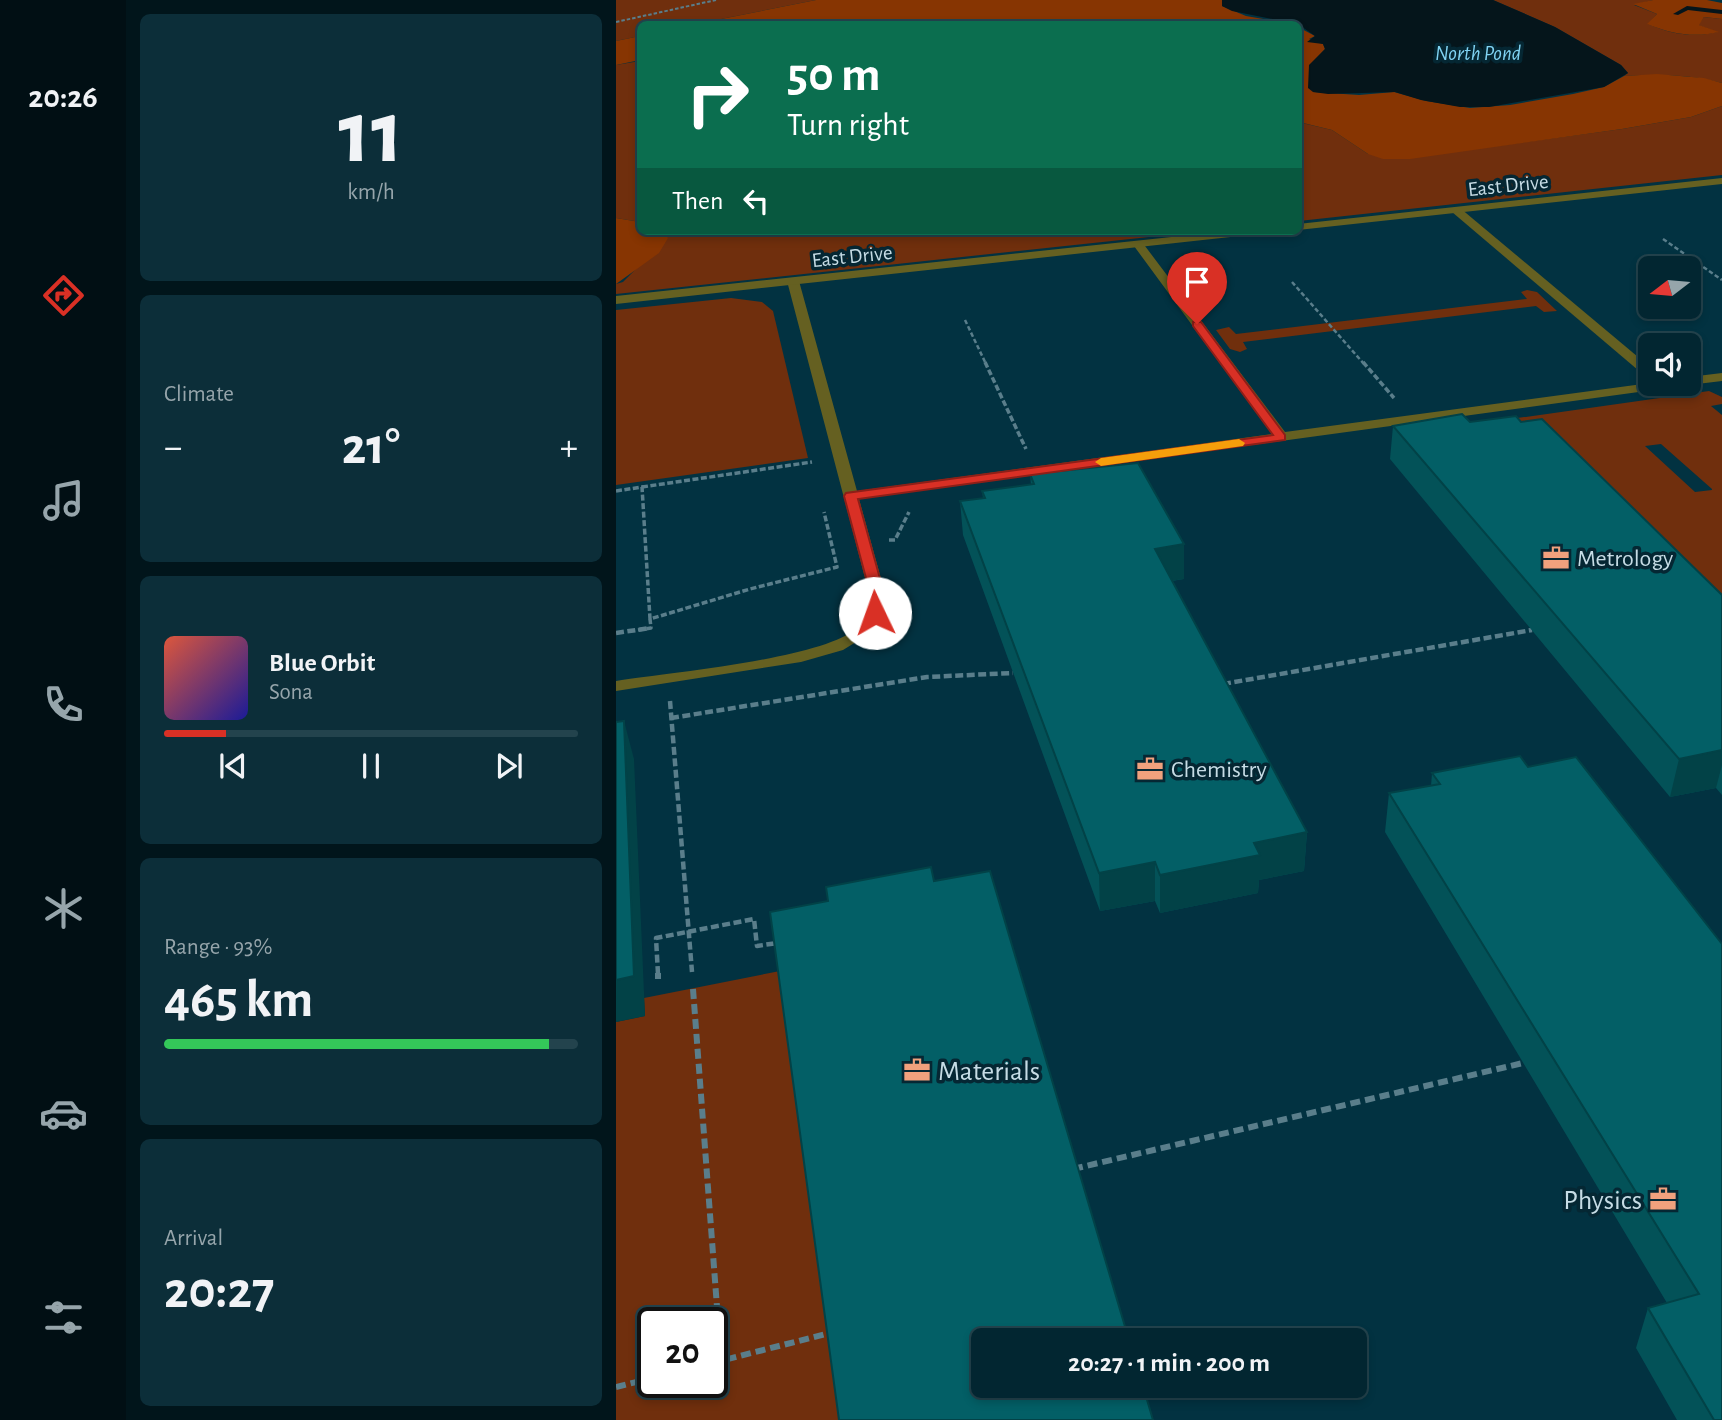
<!DOCTYPE html>
<meta charset="utf-8">
<style>
body{margin:0;font-family:"Alegreya Sans",sans-serif;background:#0c2e39;color:#f1f3f6;height:100vh;display:flex;flex-direction:column;font-size:26px;white-space:nowrap}
*{box-sizing:border-box;margin:0}
p{font-size:23px;color:#96a5ab}
.icon{flex:none;width:38px;height:38px;fill:none;stroke:currentColor;stroke-width:2;stroke-linecap:round;stroke-linejoin:round}
.map{position:relative;flex:1;overflow:hidden}
.sheet{display:flex;flex-direction:column;gap:14px;padding:14px;background:#01151b;width:490px}
.sheet>*{flex:none}
.guide{position:absolute;left:21px;top:21px;width:665px;height:214px;border-radius:10px;box-shadow:0 4px 10px #0003,0 0 0 2px #23434d;background:#0b6e4f;color:#fff;overflow:hidden}
.needle{width:46px;rotate:254deg}
.tools{position:absolute;left:1022px;top:256px;display:grid;gap:14px}
.tools a{display:grid;place-items:center;width:63px;height:63px;border-radius:10px;background:#022631;box-shadow:0 4px 10px #0003,0 0 0 2px #23434d;font-size:35px}
.speed{position:absolute;left:21px;top:1307px;display:flex;gap:14px;font-size:35px;font-weight:700;text-align:center}
.speed>*{display:grid;place-content:center;width:91px;height:91px;border-radius:50%;background:#022631;box-shadow:0 4px 10px #0003,0 0 0 2px #23434d;line-height:1}
.speed .limit{border:4px solid #111;border-radius:10px;background:#fff;color:#111}
.pin{position:absolute;display:grid;place-items:center;width:60px;height:60px;color:#fff;margin:-72px -30px;border-radius:50% 50% 50% 0;rotate:-45deg;box-shadow:0 0 7px #0007}
.pin .icon{rotate:45deg}
.me{position:absolute;width:77px;margin:-38px;rotate:357deg;stroke-linejoin:round;filter:drop-shadow(0 0 5px #0008)}
.turn{display:flex;align-items:center;gap:24px;height:147px;padding:0 35px;font-size:32px}
.turn .icon{width:91px;height:91px;stroke-width:2.5}
.turn b{display:block;font-size:49px;line-height:60px}
.then{display:flex;align-items:center;height:66px;padding:0 35px;background:#0003;gap:14px;font-size:26px}
.big{font-size:52px;font-weight:700;line-height:1.1}
.sheet .card{flex:1;display:flex;flex-direction:column;justify-content:center;gap:10px;min-width:0;padding:0 24px;border-radius:10px;background:#0c2e39}
.sheet .dial{align-items:center;gap:0}
.dial b{font-size:91px;line-height:1}
.song{display:flex;align-items:center;gap:21px}
.cover{width:84px;height:84px;border-radius:10px;background:linear-gradient(135deg,hsl(10 70% 55%),hsl(240 70% 35%))}
.played{height:7px;border-radius:4px;background:linear-gradient(90deg,#d93025 15%,#23434d 15%)}
.keys{display:flex;justify-content:space-around;direction:ltr}
.heat{display:flex;justify-content:space-between;align-items:center;font-size:38px;direction:ltr}
.charge{height:10px;border-radius:5px;background:linear-gradient(90deg,#34c759 93%,#23434d 0)}
.trip{position:absolute;left:355px;top:1328px;width:396px;height:70px;border-radius:10px;background:#022631;box-shadow:0 4px 10px #0003,0 0 0 2px #23434d;font-weight:700;line-height:70px;text-align:center}
main{display:flex;flex:1;min-height:0}
.menu{display:flex;flex-direction:column;width:126px;justify-content:space-around;align-items:center;background:#010f14;color:#96a5ab}
.menu .icon{width:49px;height:49px}
.menu .on{color:#d93025}
.menu b{font-size:32px;color:#f1f3f6}
.map>svg:first-child{display:block}
.green{fill:#702f0d;fill-rule:evenodd}
.forest{fill:#873502}
.water{fill:#05151b}
.lines{fill:none;stroke-linecap:round;stroke-linejoin:round}
.stream{fill:#05151b;fill-rule:evenodd}
.path-far4{stroke:#5a7e8b;stroke-width:2;stroke-dasharray:3.5 2;stroke-linecap:butt}
.path-far3{stroke:#5a7e8b;stroke-width:2.5;stroke-dasharray:4.5 2.5;stroke-linecap:butt}
.path-far2{stroke:#5a7e8b;stroke-width:3.5;stroke-dasharray:6 2.5;stroke-linecap:butt}
.path-far1{stroke:#5a7e8b;stroke-width:4.5;stroke-dasharray:8 3.5;stroke-linecap:butt}
.path{stroke:#5a7e8b;stroke-width:6;stroke-dasharray:10 5;stroke-linecap:butt}
.lane{fill:#656021;fill-rule:evenodd}
.street{fill:#656021;fill-rule:evenodd}
.wall{fill:#035258}
.shaded-wall{fill:#024247}
.building{fill:#035f66;stroke:#024247;stroke-width:2}
.route{fill:#d93025;stroke:#8d1f18;stroke-width:2}
.slow{fill:#f59e0b}
.labels{text-anchor:middle;stroke-width:7;stroke-linejoin:round;paint-order:stroke}
.far-water-label{font-size:21px;font-style:italic;fill:#80d3f3;stroke:#052733}
.far-street-label{font-size:21px;fill:#c6dce5;stroke:#052733}
.poi-label{font-size:24px;fill:#c6dce5;stroke:#052733;text-anchor:start}
.near-poi-label{font-size:28px;fill:#c6dce5;stroke:#052733;text-anchor:start}
</style>
<main>
<nav class="menu">
<b>20:26</b>
<svg class="icon on" aria-label="directions" viewBox="0 0 24 24"><path d="M12 3l9 9-9 9-9-9zM9 14v-3h6M13 9l2 2-2 2"/></svg>
<svg class="icon" aria-label="music" viewBox="0 0 24 24"><path d="M9 18V5l10-2v13"/><circle cx="6" cy="18" r="3"/><circle cx="16" cy="16" r="3"/></svg>
<svg class="icon" aria-label="phone" viewBox="0 0 24 24"><path d="M5 4h4l2 5-3 2q2 4 5 5l2-3 5 2v4C11 20 4 13 5 4z"/></svg>
<svg class="icon" aria-label="climate" viewBox="0 0 24 24"><path d="M12 3v18M4 7l16 10M4 17L20 7"/></svg>
<svg class="icon" aria-label="car" viewBox="0 0 24 24"><path d="M5 17H2v-5l4-1 3-4h7l3 4 3 1v5h-3M9 17h6M6 11h13"/><circle cx="7" cy="17" r="2"/><circle cx="17" cy="17" r="2"/></svg>
<svg class="icon" aria-label="filters" viewBox="0 0 24 24"><path d="M4 7h16M4 17h16"/><circle cx="9" cy="7" r="2"/><circle cx="15" cy="17" r="2"/></svg>
</nav>
<section class="sheet">
<div class="card dial"><b>11</b><p>km/h</p></div>
<div class="card"><p>Climate</p>
<div class="heat"><a>−</a><b class="big">21°</b><a>+</a></div>
</div>
<div class="card">
<div class="song"><i class="cover"></i><div><b>Blue Orbit</b><p>Sona</p></div></div>
<div class="played"></div>
<div class="keys"><svg class="icon" aria-label="previous" viewBox="0 0 24 24"><path d="M18 5L8 12l10 7zM5 5v14"/></svg><svg class="icon" aria-label="pause" viewBox="0 0 24 24"><path d="M8 5v14M16 5v14"/></svg><svg class="icon" aria-label="next" viewBox="0 0 24 24"><path d="M6 5l10 7-10 7zM19 5v14"/></svg></div>
</div>
<div class="card"><p>Range · 93%</p><b class="big">465 km</b><div class="charge"></div></div>
<div class="card"><p>Arrival</p><b class="big">20:27</b></div>
</section>
<div class="map">
<svg width="1106" height="1420" viewBox="0 0 1106 1420">
<rect width="100%" height="100%" fill="#023241"/>
<g class="green">
<polygon points="0,0 200,0 80,24 24,24 24,36 0,41"/>
<path d="M877,0H1037L1018,5L1041,14L1032,24C1055,34 1076,38 1101,32L1082,25L1088,17L1106,19V83C1074,74 1041,74 1008,76L1012,73L1005,65L939,27Z"/>
<polygon points="24,61 24,222 0,218 0,65"/>
<polygon points="1106,106 1106,175 683,221 682,122 716,130 752,154 842,151 1006,129 1075,117"/>
<polygon points="45,231 589,231 0,294 0,284 7,282 51,238"/>
<polygon points="911,290 921,292 941,311 928,312 920,306 627,342 631,349 624,352 614,349 600,330 613,327 620,334 911,299 905,292"/>
<polygon points="115,298 146,302 157,311 192,458 0,485 0,310"/>
<path d="M1093,391L1106,397V404L1095,406L1106,415V640L824,429ZM1045,444L1096,489V490L1079,492L1029,446Z"/>
<path d="M164,971L226,1420H0V1022L29,1016L28,998ZM37,1323H96V1382H37Z"/>
</g>
<g class="forest">
<polygon points="200,0 606,0 606,6 630,16 676,24 80,24"/>
<path d="M1037,0H1091L1106,3V19L1088,17L1083,25L1103,32C1077,38 1056,34 1031,24L1041,14L1017,4Z"/>
<polygon points="682,27 699,36 693,39 707,44 709,49 696,63 697,92 743,95 778,92 810,101 854,108 894,105 957,94 988,87 1008,76 1041,74 1088,78 1106,83 1106,106 1075,117 1006,129 794,159 767,159 752,154 716,130 683,122"/>
<polygon points="24,36 24,60 0,65 0,41"/>
<polygon points="0,218 24,222 24,231 45,231 52,238 43,253 0,284"/>
</g>
<polygon class="water" points="606,0 877,0 939,27 1005,65 1012,73 988,87 873,107 844,107 805,100 779,92 712,94 697,92 692,88 693,65 709,49 707,44 691,42 699,36 682,24 616,11 606,6"/>
<g class="lines">
<polygon class="stream" points="1071,6 1106,10 1106,14 1072,10 1062,15 1057,14"/>
<polyline class="path-far4" points="0,22 100,0"/>
<g class="path-far3">
<polyline points="1047,239 1106,280"/>
<polyline points="676,282 748,364"/>
<polyline points="349,320 370,364"/>
</g>
<g class="path-far2">
<polyline points="369,362 410,449"/>
<polyline points="747,362 778,398"/>
<polyline points="26,487 196,462"/>
<polyline points="0,491 26,487 34,619 134,589 221,567 208,512"/>
<polyline points="273,540 279,540 293,512"/>
<polyline points="22,630 35,628 34,619"/>
</g>
<g class="path-far1">
<polyline points="0,633 34,628"/>
<polyline points="607,684 916,630"/>
<polyline points="54,701 76,972"/>
<polyline points="55,718 311,677 397,673"/>
<polyline points="42,974 40,938 138,919 141,946 161,943"/>
</g>
<g class="path">
<polyline points="42,973 42,979"/>
<polyline points="77,989 105,1360"/>
<polyline points="457,1169 907,1063"/>
<polyline points="96,1363 214,1333"/>
<polyline points="0,1387 37,1378"/>
</g>
<g class="lane">
<polygon points="836,208 844,208 1034,367 1034,377 1029,376 836,212"/>
<path d="M518,242H526L669,432L1034,383H1065L1059,387L243,499L269,593L267,613L253,634L227,650L185,662L0,691V681C51,673 207,659 241,628C251,618 252,606 253,593L171,281L173,279L183,281L241,491L656,434L518,246Z"/>
<polygon points="1106,373 1106,381 1073,385 1068,383 1073,383 1073,377"/>
</g>
<g class="street">
<polygon points="1106,178 1106,184 682,230 682,224"/>
<polygon points="612,231 647,231 642,234 0,304 0,296"/>
</g>
</g>
<g class="wall">
<polygon points="854,422 905,422 1106,595 1106,795 1100,788 1054,797 774,459 777,426"/>
<polygon points="414,474 568,544 568,579 556,581 691,832 688,871 643,880 642,893 544,913 539,901 484,911 347,535 344,501 367,498 366,491 415,485"/>
<polygon points="912,767 1106,944 1106,1420 1061,1420 1020,1348 1032,1308 1051,1303 769,832 773,793 815,786 816,773"/>
</g>
<g class="shaded-wall">
<polygon points="568,544 568,579 539,583 539,549"/>
<polygon points="8,721 18,759 29,1016 0,1022 0,980"/>
<polygon points="1106,750 1106,765 1100,788 1054,797 1063,759"/>
<polygon points="691,832 688,871 643,880 642,893 544,913 544,875 638,843"/>
<polygon points="539,862 539,901 484,911 483,873"/>
</g>
<g class="building">
<polygon points="846,414 854,422 900,416 905,422 926,419 1106,595 1106,750 1063,759 777,426"/>
<polygon points="522,463 568,544 539,549 691,832 638,843 644,855 544,875 539,862 483,873 344,501 369,498 366,491 418,484 414,474"/>
<polygon points="8,721 18,976 0,980 0,722"/>
<polygon points="904,756 912,767 960,757 1106,944 1106,1420 1098,1420 1032,1308 1083,1294 773,793 824,784 816,773"/>
<polygon points="315,867 318,881 374,871 513,1340 368,1340 368,1386 527,1386 537,1420 223,1420 154,912 212,901 210,887"/>
</g>
<polygon class="route" points="577,322 585,322 669,435 669,440 242,499 268,593 267,613 259,618 254,616 252,613 254,593 228,496 230,493 657,435 577,326"/>
<polygon class="slow" points="623,439 629,443 627,446 485,466 479,462 485,458"/>
<defs>
<symbol id="office-bare" viewBox="-9 -9 18 18"><path d="M-6-3h4V-5.5h4V-3h4V5H-6ZM-1-4.5V-3h2v-1.5ZM-6 0V1H6V0Z" fill="#f1a17d" stroke="#052733" stroke-width="2.5" paint-order="stroke"/></symbol>
</defs>
<g fill-rule="evenodd">
<use href="#office-bare" x="921" y="539" width="38" height="38"/>
<use href="#office-bare" x="515" y="750" width="38" height="38"/>
<use href="#office-bare" x="282" y="1051" width="38" height="38"/>
<use href="#office-bare" x="1028" y="1180" width="38" height="38"/>
</g>
<g class="labels">
<g class="far-water-label">
<text x="862" y="60">North Pond</text>
</g>
<g class="far-street-label">
<text transform="translate(892 185) rotate(-6)" y="7">East Drive</text>
<text transform="translate(236 256) rotate(-6)" y="7">East Drive</text>
</g>
<g class="poi-label">
<text x="961" y="566">Metrology</text>
<text x="555" y="777">Chemistry</text>
</g>
<g class="near-poi-label">
<text x="322" y="1080">Materials</text>
<text x="1026" y="1209" text-anchor="end">Physics</text>
</g>
</g>
</svg>
<div class="tools">
<a><svg class="needle" viewBox="-14 -14 28 28"><path d="M0-13l5 13h-10z" fill="#e53935"/><path d="M0 13l5-13h-10z" fill="#96a5ab"/></svg></a>
<a><svg class="icon" aria-label="sound" viewBox="0 0 24 24"><path d="M4 9h4l5-4v14l-5-4H4zM17 9q2 3 0 6"/></svg></a>
</div>
<div class="speed"><div class="limit">20</div></div>
<div class="pin" style="left:581px;top:324px;background:#d93025"><svg class="icon" aria-label="arrive" viewBox="0 0 24 24"><path d="M6 21V4h12l-3 4 3 4H6"/></svg></div>
<svg class="me" style="left:259px;top:613px" viewBox="-20 -20 40 40"><circle r="19" fill="#fff"/><path d="M0-13L10 11 0 6-10 11z" fill="#d93025"/></svg>
<div class="trip">20:27 · 1 min · 200 m</div>
<div class="guide">
<div class="turn"><svg class="icon" aria-label="right" viewBox="0 0 24 24"><path d="M7 20v-9h11M14 6l5 5-5 5"/></svg><div><b>50 m</b>Turn right</div></div>
<div class="then">Then<svg class="icon" aria-label="left" viewBox="0 0 24 24"><path d="M17 20v-9H6M10 6l-5 5 5 5"/></svg></div>
</div>
</div>
</main>
